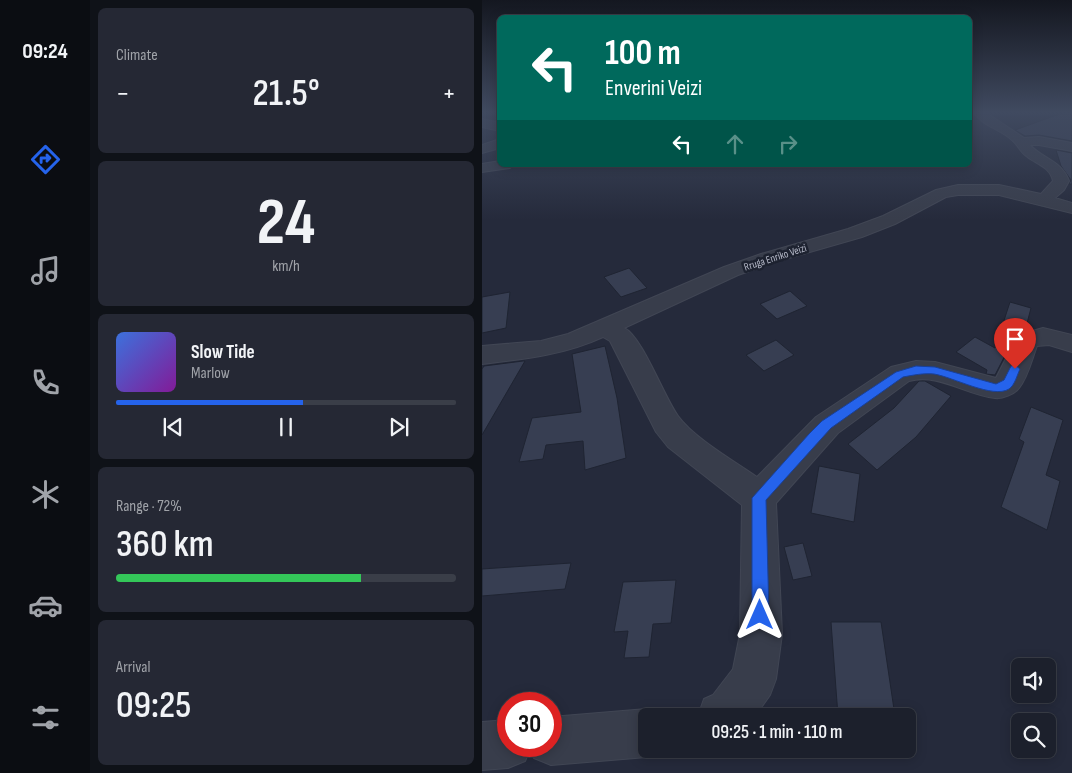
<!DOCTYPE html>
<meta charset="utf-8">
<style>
body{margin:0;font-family:"Sofia Sans Condensed",sans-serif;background:#252834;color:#f1f3f6;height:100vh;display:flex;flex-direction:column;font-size:19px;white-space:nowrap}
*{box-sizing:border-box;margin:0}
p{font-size:16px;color:#a0a3a9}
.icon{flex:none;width:28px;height:28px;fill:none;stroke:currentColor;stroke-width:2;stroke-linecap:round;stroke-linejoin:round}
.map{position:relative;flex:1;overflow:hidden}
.sheet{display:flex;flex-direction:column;gap:8px;padding:8px;background:#0f1218;width:392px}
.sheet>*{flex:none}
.guide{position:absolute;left:15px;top:15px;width:475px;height:152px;border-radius:8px;box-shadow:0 2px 12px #0003,0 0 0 1px #3a3e48;background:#00695c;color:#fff;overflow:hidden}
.fabs{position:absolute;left:529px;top:658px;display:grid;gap:10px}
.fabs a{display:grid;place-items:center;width:45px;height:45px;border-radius:8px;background:#1c202c;box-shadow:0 2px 12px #0003,0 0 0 1px #3a3e48;font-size:25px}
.speed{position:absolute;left:15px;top:692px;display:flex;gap:10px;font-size:25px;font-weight:700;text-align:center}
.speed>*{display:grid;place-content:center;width:65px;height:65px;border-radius:50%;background:#1c202c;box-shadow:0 2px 12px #0003,0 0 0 1px #3a3e48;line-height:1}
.speed .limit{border:8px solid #d22;background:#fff;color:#111}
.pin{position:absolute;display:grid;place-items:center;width:42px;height:42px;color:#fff;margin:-51px -21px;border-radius:50% 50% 50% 0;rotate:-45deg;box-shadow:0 0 5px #0007}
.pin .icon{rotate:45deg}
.me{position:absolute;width:55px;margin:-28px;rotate:0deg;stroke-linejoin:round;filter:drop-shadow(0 0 4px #0008)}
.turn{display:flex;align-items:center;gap:18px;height:105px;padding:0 25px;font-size:22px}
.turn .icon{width:65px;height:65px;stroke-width:2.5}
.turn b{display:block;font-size:35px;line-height:42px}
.lanes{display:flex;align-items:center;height:48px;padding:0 25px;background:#0003;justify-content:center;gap:25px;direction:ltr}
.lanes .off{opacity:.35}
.big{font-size:38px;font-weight:600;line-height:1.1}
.sheet .card{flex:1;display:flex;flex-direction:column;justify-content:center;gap:8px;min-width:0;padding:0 18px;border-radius:8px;background:#252834}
.sheet .dial{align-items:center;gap:0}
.dial b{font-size:65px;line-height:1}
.song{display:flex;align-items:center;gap:15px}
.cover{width:60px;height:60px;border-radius:8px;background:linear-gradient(135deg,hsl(220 70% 55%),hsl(290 70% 35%))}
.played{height:5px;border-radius:2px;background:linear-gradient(90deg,#2563eb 55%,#3a3e48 55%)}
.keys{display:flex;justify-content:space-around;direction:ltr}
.heat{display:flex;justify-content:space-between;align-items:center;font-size:28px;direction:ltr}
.charge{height:8px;border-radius:4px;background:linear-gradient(90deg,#34c759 72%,#3a3e48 0)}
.trip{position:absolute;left:156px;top:708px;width:278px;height:50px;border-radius:8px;background:#1c202c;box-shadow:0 2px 12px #0003,0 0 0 1px #3a3e48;font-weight:600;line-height:50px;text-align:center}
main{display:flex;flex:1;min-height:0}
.menu{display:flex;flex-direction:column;width:90px;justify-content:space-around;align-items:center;background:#0b0d12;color:#a0a3a9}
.menu .icon{width:35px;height:35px}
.menu .active{color:#2563eb}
.menu b{font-size:22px;color:#f1f3f6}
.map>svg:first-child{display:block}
.building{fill:#373e52;stroke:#1f2432}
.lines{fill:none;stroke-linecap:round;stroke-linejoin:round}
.street-casing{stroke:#414654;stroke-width:2}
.street{fill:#383d4b;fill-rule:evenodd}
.route{fill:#2563eb;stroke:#184099}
.labels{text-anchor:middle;stroke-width:5;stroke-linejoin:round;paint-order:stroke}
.far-street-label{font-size:11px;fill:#b4b8c7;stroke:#1d2230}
</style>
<main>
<nav class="menu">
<b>09:24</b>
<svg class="icon active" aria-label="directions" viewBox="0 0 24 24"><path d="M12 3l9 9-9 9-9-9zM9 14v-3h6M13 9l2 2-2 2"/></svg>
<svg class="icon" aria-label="music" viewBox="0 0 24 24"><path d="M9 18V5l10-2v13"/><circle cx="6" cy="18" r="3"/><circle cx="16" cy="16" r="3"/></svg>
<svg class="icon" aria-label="phone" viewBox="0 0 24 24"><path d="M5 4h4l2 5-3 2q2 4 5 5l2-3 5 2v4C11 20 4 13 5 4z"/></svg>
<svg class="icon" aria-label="climate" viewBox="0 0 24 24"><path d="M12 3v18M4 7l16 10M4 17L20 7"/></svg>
<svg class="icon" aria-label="car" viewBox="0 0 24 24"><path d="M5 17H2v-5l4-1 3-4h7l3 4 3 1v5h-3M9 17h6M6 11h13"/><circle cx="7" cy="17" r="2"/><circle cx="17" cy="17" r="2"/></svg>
<svg class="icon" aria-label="filters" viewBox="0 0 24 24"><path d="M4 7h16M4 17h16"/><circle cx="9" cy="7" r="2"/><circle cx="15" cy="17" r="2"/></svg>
</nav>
<section class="sheet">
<div class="card"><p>Climate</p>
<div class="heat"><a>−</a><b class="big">21.5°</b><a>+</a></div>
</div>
<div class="card dial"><b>24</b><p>km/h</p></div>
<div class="card">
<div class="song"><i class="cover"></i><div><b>Slow Tide</b><p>Marlow</p></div></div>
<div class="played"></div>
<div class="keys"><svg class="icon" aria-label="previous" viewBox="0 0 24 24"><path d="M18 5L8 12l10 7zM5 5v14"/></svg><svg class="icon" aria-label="pause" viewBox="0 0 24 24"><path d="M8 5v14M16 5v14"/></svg><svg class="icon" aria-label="next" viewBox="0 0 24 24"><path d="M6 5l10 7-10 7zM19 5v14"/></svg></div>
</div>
<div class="card"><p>Range · 72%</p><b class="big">360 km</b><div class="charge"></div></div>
<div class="card"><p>Arrival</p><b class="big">09:25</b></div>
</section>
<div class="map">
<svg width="590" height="773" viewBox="0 0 590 773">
<rect width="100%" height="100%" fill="#252a3b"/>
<g class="building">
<polygon points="583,112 590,112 590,141 557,135 543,136 533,130"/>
<polygon points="574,150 590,153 590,184 587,184 589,180 579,166"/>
<polygon points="147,268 165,288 139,297 122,277"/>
<polygon points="308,291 325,306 295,319 278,304"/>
<polygon points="28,292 24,328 0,333 0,297"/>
<polygon points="528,302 549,308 543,331 534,334 513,375 504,374 505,370 474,352 493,337 513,348"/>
<polygon points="294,340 312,355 282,371 264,355"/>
<polygon points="123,346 135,398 144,458 103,470 101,441 64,445 61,459 37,462 50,418 99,412 90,354"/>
<polygon points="41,361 43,361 0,435 0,369 2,366"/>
<polygon points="437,381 443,381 469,396 434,437 395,470 366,444 412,408"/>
<polygon points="549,407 581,420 564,475 578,481 565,530 519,507 542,442 537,439"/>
<polygon points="337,466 378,474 372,522 329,513"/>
<polygon points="321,543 330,576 311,580 302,547"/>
<polygon points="89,563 83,589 0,596 0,569"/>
<polygon points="194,580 189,623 171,624 167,657 142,658 146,631 132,632 141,582"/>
<polygon points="349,622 399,622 413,716 356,716"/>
</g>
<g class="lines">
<defs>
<g id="street">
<path d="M491,112H503L542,138L557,137L590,143V151L557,145H548C561,159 580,161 587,181L582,190L573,198L590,203V213L517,195H476L464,197L413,224L380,237L293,262L256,275L142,328C160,336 182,397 196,416C212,438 252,461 275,477L334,417L409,367L434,361L453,362L514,378L536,335L561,328L590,335V352L567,345L555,346C550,359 546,377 537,388C533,394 520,399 513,398C484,395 457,373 427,381L356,433L294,503L300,634L294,679L288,695L273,716H216L222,699L231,695L251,669L258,634L260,505L186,447L174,432L128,341L121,337C82,355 42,359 0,364V346L59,341L86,334L242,267L279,254L366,229L401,216L454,190L476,185H517L559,194L571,181C568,166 553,164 543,155C538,151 535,144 530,140C518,129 501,126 491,112Z"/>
<polygon points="0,119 18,123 18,131 0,127"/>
<polygon points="18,139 18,148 0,153 0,145"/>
<polygon points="18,161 18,165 30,165 28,168 0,172 0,164"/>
<polygon points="165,709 182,716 165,716 165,749 182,749 165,757 69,765 52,758 48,749 43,761 26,768 0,770 0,722 26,720 26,746 69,746 69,717"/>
</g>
</defs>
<use href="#street" class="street-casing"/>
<use href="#street" class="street"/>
</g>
<linearGradient id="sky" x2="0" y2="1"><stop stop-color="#141720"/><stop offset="0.51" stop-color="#404a60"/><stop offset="1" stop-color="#404a60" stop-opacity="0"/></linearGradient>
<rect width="590" height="220" fill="url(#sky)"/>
<path class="route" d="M533,365L538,369C535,375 533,385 527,389C511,399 471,377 452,374C441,373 432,375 421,377L349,428L284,500L287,615L284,621L278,623L272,621L270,615V498L327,434L340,421L414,372L434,366L453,367L514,384L522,380L529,366Z"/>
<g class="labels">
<g class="far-street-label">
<text transform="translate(293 257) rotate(-18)" y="4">Rruga Enriko Veizi</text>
</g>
</g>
</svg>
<div class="fabs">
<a><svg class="icon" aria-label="sound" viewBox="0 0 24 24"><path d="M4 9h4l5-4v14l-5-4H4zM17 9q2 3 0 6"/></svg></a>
<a><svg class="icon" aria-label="search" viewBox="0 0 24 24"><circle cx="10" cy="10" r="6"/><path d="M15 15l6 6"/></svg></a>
</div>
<div class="speed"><div class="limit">30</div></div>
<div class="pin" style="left:533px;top:369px;background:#d93025"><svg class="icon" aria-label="arrive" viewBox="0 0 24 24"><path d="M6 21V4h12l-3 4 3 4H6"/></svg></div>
<svg class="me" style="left:278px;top:615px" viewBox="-20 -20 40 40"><path d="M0-17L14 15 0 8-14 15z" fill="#2563eb" stroke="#fff" stroke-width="4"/></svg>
<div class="trip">09:25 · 1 min · 110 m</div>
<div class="guide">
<div class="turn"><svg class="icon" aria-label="left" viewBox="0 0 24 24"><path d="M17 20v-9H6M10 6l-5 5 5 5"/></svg><div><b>100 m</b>Enverini Veizi</div></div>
<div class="lanes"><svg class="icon" aria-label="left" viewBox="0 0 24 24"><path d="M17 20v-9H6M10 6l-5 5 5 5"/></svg><svg class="icon off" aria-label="ahead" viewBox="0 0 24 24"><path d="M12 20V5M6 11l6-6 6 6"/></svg><svg class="icon off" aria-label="right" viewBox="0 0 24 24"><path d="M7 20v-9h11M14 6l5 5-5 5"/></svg></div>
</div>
</div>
</main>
